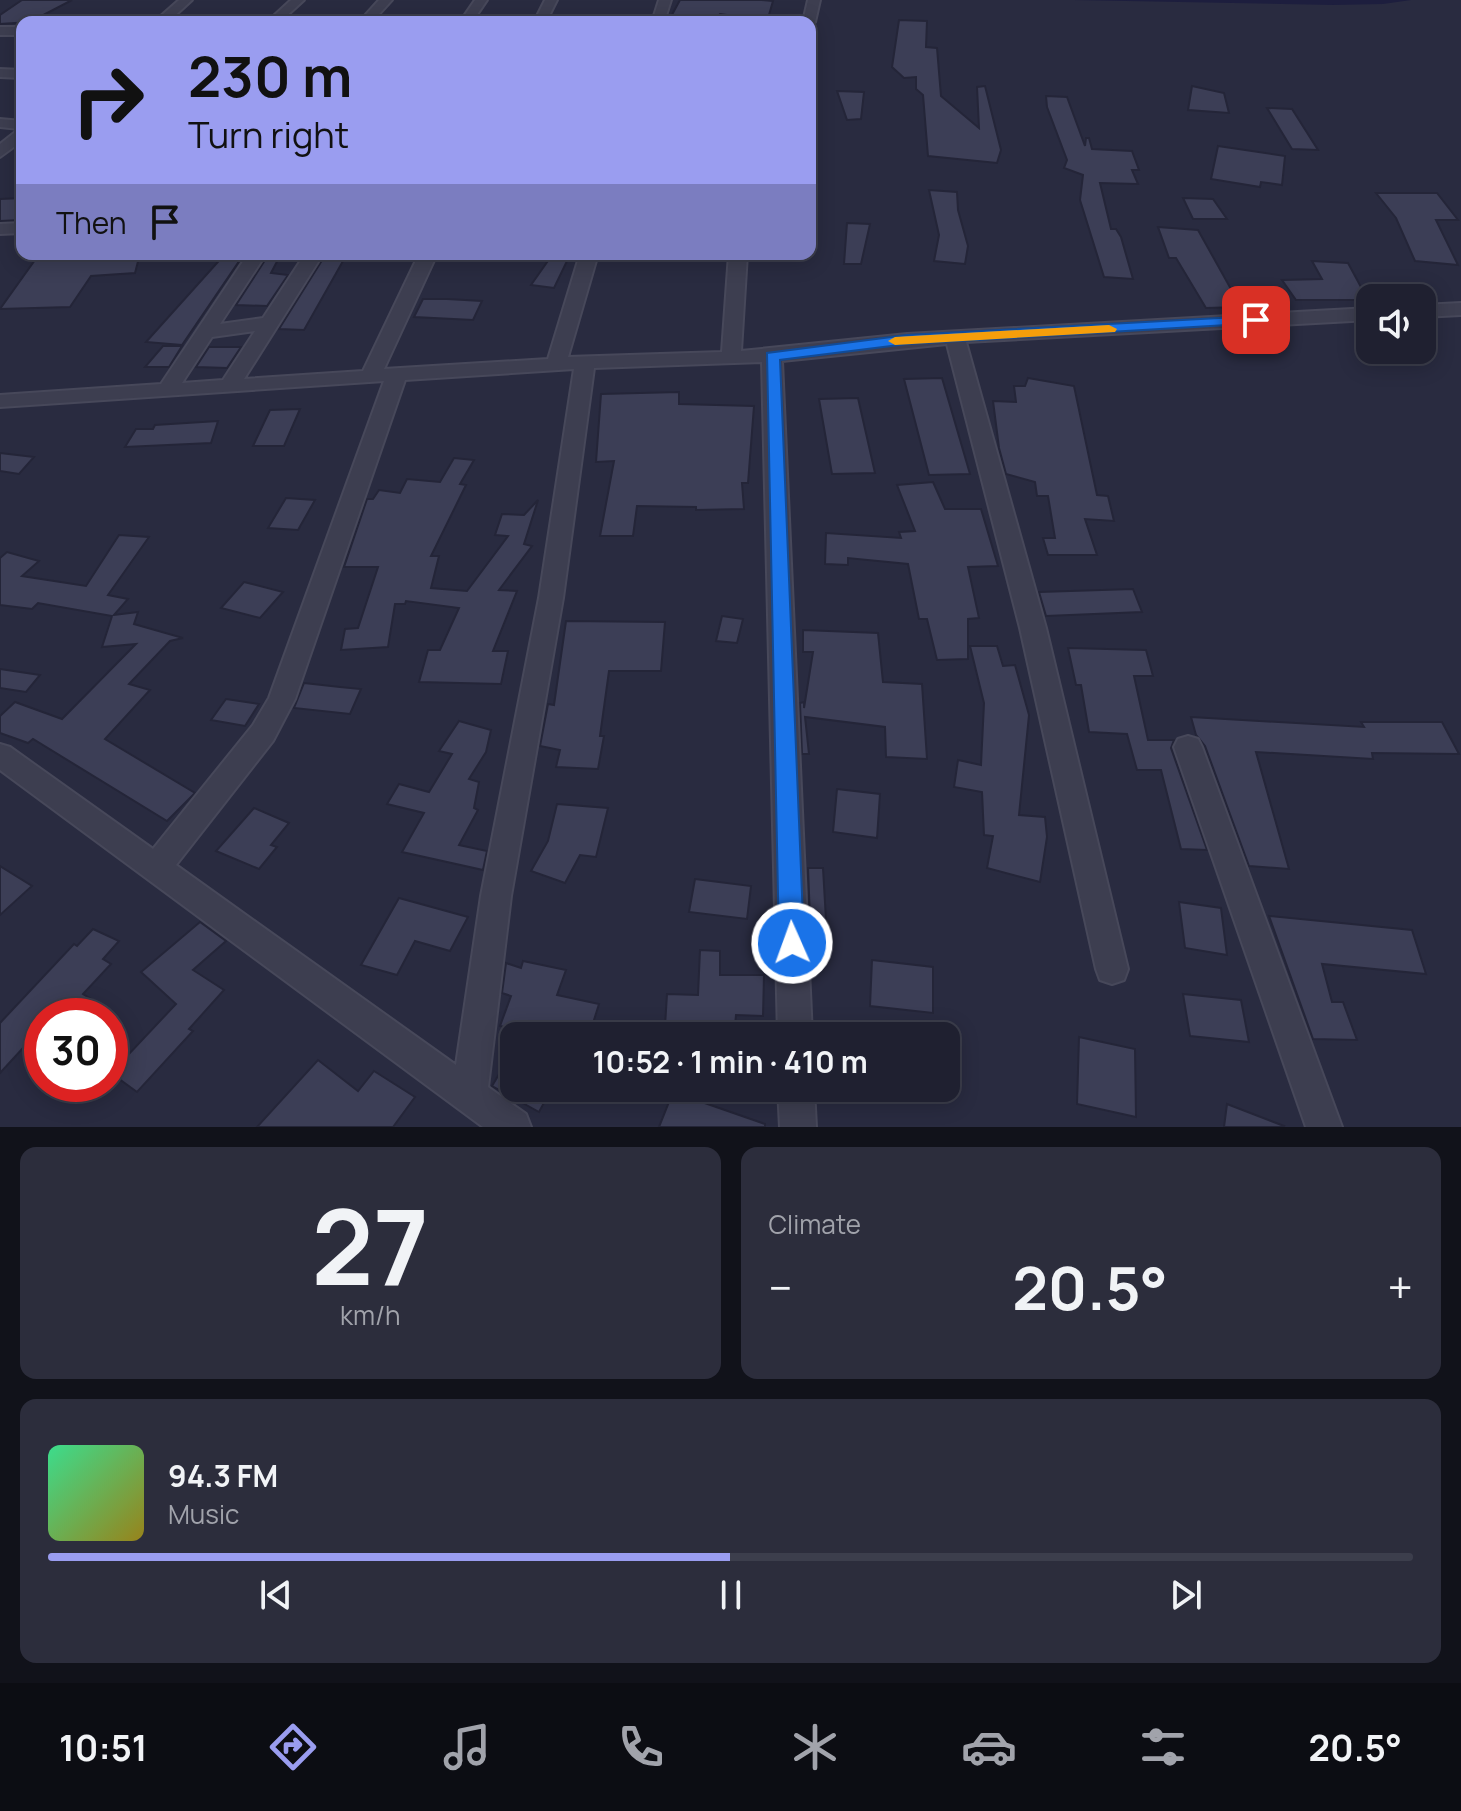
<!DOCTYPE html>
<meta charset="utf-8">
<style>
body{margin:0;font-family:Manrope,sans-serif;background:#2c2d3c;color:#f1f3f6;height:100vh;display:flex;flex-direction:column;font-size:30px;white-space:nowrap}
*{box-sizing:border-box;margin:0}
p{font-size:26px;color:#a1a3ab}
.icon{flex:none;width:44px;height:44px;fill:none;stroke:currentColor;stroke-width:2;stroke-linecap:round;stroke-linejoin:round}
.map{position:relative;height:1127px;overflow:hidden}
.drawer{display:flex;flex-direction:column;gap:20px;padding:20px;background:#11121a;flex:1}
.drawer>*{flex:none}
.hud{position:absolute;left:16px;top:16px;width:800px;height:244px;border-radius:16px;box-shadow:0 4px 20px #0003,0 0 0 2px #3c3e4c;background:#9a9df0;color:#111;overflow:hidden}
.fabs{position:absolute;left:1356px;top:284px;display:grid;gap:16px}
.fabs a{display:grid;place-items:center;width:80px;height:80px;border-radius:16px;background:#1f2030;box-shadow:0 4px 20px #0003,0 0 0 2px #3c3e4c;font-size:40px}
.speed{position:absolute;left:24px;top:998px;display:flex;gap:16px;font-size:40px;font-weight:700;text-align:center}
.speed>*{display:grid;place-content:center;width:104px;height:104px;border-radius:50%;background:#1f2030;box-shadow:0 4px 20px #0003,0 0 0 2px #3c3e4c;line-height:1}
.speed .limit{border:12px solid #d22;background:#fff;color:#111}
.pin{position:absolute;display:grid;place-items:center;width:68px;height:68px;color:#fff;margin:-34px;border-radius:16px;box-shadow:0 4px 12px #0006}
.me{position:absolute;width:88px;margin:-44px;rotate:358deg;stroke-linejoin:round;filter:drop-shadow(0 0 6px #0008)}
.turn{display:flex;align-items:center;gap:28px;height:168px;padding:0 40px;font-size:36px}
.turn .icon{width:104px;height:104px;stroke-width:2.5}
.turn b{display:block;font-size:56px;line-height:68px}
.then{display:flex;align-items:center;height:76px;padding:0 40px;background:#0003;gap:16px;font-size:30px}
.big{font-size:60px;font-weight:700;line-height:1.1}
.drawer .widget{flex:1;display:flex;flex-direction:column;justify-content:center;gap:12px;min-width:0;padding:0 28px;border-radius:16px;background:#2c2d3c}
.drawer .dial{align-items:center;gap:0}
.dial b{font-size:104px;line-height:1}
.song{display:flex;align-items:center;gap:24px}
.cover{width:96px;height:96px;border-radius:12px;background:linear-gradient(135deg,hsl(150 70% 55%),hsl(50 70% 35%))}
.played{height:8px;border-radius:4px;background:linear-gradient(90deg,#9a9df0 50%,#3c3e4c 50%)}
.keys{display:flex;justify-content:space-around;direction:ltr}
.heat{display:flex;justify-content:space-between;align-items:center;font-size:44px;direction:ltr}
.drawer .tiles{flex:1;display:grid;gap:20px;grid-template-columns:1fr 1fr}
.widget:last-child{grid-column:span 2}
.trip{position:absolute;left:500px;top:1022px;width:460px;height:80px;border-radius:16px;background:#1f2030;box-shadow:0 4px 20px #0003,0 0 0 2px #3c3e4c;font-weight:700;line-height:80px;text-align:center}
.menu{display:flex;height:128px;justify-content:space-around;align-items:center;background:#0c0d13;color:#a1a3ab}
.menu .icon{width:56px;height:56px}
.menu .current{color:#9a9df0}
.menu b{font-size:36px;color:#f1f3f6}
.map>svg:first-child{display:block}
.water{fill:#1d1e3e}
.building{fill:#3c3e56;stroke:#242538;stroke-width:2}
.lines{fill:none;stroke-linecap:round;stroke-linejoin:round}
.minor-casing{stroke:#47485a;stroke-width:4}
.minor{fill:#3d3e50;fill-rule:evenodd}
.route{fill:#1a73e8;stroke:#114b97;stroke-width:2}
.slow{fill:#f59e0b}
</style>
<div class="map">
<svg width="1461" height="1127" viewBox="0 0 1461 1127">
<rect width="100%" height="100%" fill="#292b40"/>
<polygon class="water" points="1074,0 1411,0 1383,4 1333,5"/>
<g class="building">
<polygon points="22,0 72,0 30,22 0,24 0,15"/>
<polygon points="680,0 762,0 773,1 767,22 749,22 750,18 720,14 713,22 668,22"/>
<polygon points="899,20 927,21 926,47 937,48 941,96 979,128 977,87 985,86 1001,150 997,163 928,156 923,95 916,89 916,77 904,78 892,67"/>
<polygon points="1192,86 1224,93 1229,113 1188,110"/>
<polygon points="837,91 864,92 861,119 847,120"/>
<polygon points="1046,96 1067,97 1085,146 1086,138 1089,138 1092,149 1132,151 1139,170 1132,170 1138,184 1100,183 1111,229 1116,229 1121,237 1133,279 1104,277 1080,200 1083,175 1064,168 1067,160 1047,107"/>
<polygon points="1267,108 1292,109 1318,150 1292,149"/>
<polygon points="1218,146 1285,156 1282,185 1261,182 1260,187 1211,179"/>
<polygon points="929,190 957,192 958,210 968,246 965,264 934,261 939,235"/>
<polygon points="1376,193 1437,193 1458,220 1436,220 1458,265 1415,261 1396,218"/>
<polygon points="22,198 22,220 0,221 0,199"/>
<polygon points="1183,198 1213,199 1227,219 1193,219"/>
<polygon points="847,223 870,224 861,264 844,264"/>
<polygon points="1158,227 1198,230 1241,307 1206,308 1176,258 1169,258"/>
<polygon points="112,254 140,254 135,273 91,276 70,307 0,309 35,260 110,258"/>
<polygon points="225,254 244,254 182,345 146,342"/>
<polygon points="269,254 281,254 271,273 288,275 267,306 236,305"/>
<polygon points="326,254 347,254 304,330 279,329"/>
<polygon points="550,258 568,259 554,288 531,285"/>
<polygon points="1312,261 1348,263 1368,300 1296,300 1282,280 1322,279"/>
<polygon points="423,299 447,299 482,301 473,320 414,317"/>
<polygon points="163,346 182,346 169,367 145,367"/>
<polygon points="209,347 241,347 227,368 196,367"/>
<polygon points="942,378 970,474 929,475 904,379"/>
<polygon points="1028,378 1074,386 1097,495 1108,496 1114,521 1085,519 1097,555 1048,555 1043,538 1055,538 1048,496 1037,496 1035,482 1006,474 999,448 993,401 1016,402 1014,386 1025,386"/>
<polygon points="679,392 679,404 754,406 748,483 742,483 744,509 696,510 696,507 637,506 633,536 600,536 614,461 596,462 601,394"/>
<polygon points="858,398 875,473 832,474 819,399"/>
<polygon points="300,409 284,446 253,446 270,410"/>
<polygon points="218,421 211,443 125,447 136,429 153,429 155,425"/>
<polygon points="0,453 34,457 19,474 0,471"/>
<polygon points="454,458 474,460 460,484 466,485 431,556 439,556 431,588 467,591 508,536 495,535 502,514 524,515 538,500 524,544 532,546 499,590 517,591 493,651 508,651 501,684 419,682 428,650 440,650 459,608 406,601 405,604 395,604 388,647 341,650 345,629 358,628 378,567 344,567 367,499 373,499 379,490 400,493 407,479 440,482"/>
<polygon points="933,482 945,509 981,509 998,566 968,567 979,618 968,619 968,659 937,660 927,619 919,619 908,564 848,558 848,565 825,564 826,533 901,538 899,532 915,531 897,485"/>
<polygon points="286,498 315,500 298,530 268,528"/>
<polygon points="119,535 149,537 108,595 128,599 114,615 138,612 134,624 183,638 170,641 129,684 150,690 105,739 195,793 167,821 33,739 28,743 0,733 0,716 15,702 62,719 136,644 102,647 112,616 38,603 32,609 0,605 0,558 7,552 39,561 22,576 86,586"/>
<polygon points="244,582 283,592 260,618 221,608"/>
<polygon points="1133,589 1142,612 1046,616 1039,592"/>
<polygon points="722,616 743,619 737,643 716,641"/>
<polygon points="566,621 665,622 661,671 609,671 600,736 604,736 598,769 556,767 560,750 540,746 548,704 554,705"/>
<polygon points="803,630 878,633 883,682 922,684 927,759 886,757 885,727 805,717 809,754 802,754 800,703 804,702 804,708 813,652 803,652"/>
<polygon points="970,646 997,646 1003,666 1015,665 1029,715 1019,815 1045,817 1047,837 1040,882 987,868 993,836 984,835 982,792 954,787 958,760 981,765 984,703"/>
<polygon points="1068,648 1146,650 1153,676 1134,676 1148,740 1174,740 1171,748 1207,850 1181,849 1161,770 1137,770 1127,734 1089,732 1081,685 1076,685"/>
<polygon points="0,669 40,675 26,692 0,688"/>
<polygon points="304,683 340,687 361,689 350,714 294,708"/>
<polygon points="226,699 259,704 245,726 211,720"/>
<polygon points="1191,717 1364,727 1361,722 1442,722 1459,754 1372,753 1373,759 1256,752 1289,869 1249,866 1205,746 1196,735"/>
<polygon points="459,721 491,730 486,752 469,779 479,782 474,808 478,810 459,845 487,851 483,870 402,852 424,813 387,804 399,784 429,792 452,754 439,751"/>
<polygon points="837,789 880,794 877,838 833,832"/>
<polygon points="557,804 608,808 596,857 580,855 565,883 531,871 548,841"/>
<polygon points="254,808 289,823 271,845 277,847 259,869 216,851"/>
<polygon points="0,866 32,886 0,915"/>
<polygon points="808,868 823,868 826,920 810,919"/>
<polygon points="695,879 751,886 747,919 689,912"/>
<polygon points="399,898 468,917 450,951 415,941 397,975 361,965"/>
<polygon points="1179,902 1221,908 1227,955 1185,948"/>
<polygon points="1269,916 1412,930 1426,974 1322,964 1332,1002 1343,1002 1357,1040 1313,1039"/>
<polygon points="200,922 226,941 193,970 224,990 189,1029 193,1031 137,1092 111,1073 176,1004 141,972"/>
<polygon points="93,929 119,941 103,959 111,964 83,994 91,999 76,1016 42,1016 42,1040 34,1036 0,1073 0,1023 74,944 77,946"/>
<polygon points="700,950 720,951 720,975 764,975 763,1016 736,1015 734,1036 703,1036 704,1027 665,1026 667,994 698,995"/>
<polygon points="872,960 933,967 933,1013 870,1006"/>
<polygon points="523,961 566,970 557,995 599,1004 589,1036 550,1036 500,1026 511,996 502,993 506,963 521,968"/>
<polygon points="1183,994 1241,1000 1249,1042 1190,1036"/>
<polygon points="1079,1037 1135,1049 1136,1117 1077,1104"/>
<polygon points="514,1049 514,1088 552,1088 539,1112 492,1086"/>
<polygon points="318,1060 358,1091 374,1071 415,1097 393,1127 257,1127"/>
<polygon points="673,1092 765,1124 765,1127 659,1127"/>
<polygon points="1227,1104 1284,1126 1283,1127 1224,1127"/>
</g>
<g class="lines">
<defs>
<g id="minor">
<polygon points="179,0 192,0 168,22 154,22"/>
<polygon points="291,0 304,0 280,22 267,22"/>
<polygon points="379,0 392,0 372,22 359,22"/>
<polygon points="475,0 487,0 472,22 460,22"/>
<polygon points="545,0 557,0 546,22 534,22"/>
<polygon points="659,0 671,0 664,22 652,22"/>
<polygon points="808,0 820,0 815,22 810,26 810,22 803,22"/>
<rect x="0" y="27" width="22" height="8"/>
<polygon points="0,69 22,70 22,78 0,77"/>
<polygon points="0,119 22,121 22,141 0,157 0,144 19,129 0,127"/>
<polygon points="22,223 22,233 0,234 0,224"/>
<path d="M248,254H266L220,324L263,318L305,254H323L244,379L363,371L419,254H437L384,369L548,359L580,254H598L568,357L722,352L729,254H747L741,351L907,334L1370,308V320L966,342L1046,628L1128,969L1124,980L1112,984L1100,980L1096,969L1020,628L947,344L782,361L812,1036H778L762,362L594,368L563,598L511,896L488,1087L526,1114L531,1127H483L0,770V744L10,747L153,849L253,725L269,698L384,381L0,407V395L161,384ZM255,331L223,380L182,383L212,337ZM574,369L539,598L481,896L456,1065L176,865L273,741L295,699L405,380Z"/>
<polygon points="1461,303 1461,315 1422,317 1422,305"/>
<polygon points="1188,736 1198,739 1202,747 1342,1127 1306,1127 1174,747 1178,739"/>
<polygon points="778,1088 814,1088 816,1127 780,1127"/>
</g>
</defs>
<use href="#minor" class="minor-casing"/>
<use href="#minor" class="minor"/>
</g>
<polygon class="route" points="1256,316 1261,317 1261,323 907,344 780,360 804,943 800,951 792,954 783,951 779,943 767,353 907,335"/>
<polygon class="slow" points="1109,325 1117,329 1115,332 895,345 888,341 895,337"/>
</svg>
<div class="fabs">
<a><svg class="icon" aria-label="sound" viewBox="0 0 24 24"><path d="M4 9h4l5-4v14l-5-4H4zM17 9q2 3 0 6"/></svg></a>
</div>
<div class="speed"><div class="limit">30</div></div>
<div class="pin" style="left:1256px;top:320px;background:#d93025"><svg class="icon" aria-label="arrive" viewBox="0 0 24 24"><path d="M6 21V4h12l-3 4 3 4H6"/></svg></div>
<svg class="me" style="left:792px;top:943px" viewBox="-20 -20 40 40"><circle r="17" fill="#1a73e8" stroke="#fff" stroke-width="3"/><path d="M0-11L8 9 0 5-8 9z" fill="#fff"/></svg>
<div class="trip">10:52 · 1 min · 410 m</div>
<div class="hud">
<div class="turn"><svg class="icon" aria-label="right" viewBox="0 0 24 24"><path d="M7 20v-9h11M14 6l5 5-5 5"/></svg><div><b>230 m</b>Turn right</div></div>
<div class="then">Then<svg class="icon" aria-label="arrive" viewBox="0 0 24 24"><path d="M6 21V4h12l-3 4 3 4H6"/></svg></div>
</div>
</div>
<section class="drawer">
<div class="tiles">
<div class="widget dial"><b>27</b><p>km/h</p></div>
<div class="widget"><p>Climate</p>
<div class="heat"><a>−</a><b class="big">20.5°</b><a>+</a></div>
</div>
<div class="widget">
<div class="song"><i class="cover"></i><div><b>94.3 FM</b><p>Music</p></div></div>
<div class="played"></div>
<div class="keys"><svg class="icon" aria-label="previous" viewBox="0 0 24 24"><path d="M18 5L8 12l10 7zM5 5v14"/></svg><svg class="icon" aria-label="pause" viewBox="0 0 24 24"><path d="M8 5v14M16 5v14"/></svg><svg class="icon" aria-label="next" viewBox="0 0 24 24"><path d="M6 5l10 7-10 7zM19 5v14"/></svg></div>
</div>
</div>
</section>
<nav class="menu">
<b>10:51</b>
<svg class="icon current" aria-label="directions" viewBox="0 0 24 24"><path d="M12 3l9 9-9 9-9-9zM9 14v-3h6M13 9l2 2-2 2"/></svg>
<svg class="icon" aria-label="music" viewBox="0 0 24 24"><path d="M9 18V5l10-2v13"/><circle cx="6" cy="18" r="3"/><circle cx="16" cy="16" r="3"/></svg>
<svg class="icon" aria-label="phone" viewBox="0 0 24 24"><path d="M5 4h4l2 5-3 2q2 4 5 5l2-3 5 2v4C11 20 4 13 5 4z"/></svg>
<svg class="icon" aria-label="climate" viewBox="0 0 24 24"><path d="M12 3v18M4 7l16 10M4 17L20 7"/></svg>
<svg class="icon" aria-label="car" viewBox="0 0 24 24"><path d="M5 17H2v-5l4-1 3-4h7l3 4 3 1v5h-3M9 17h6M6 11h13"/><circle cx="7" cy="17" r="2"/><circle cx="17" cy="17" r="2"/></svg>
<svg class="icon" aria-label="filters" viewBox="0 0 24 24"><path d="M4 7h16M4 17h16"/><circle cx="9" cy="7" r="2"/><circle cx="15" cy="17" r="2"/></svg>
<b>20.5°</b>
</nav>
